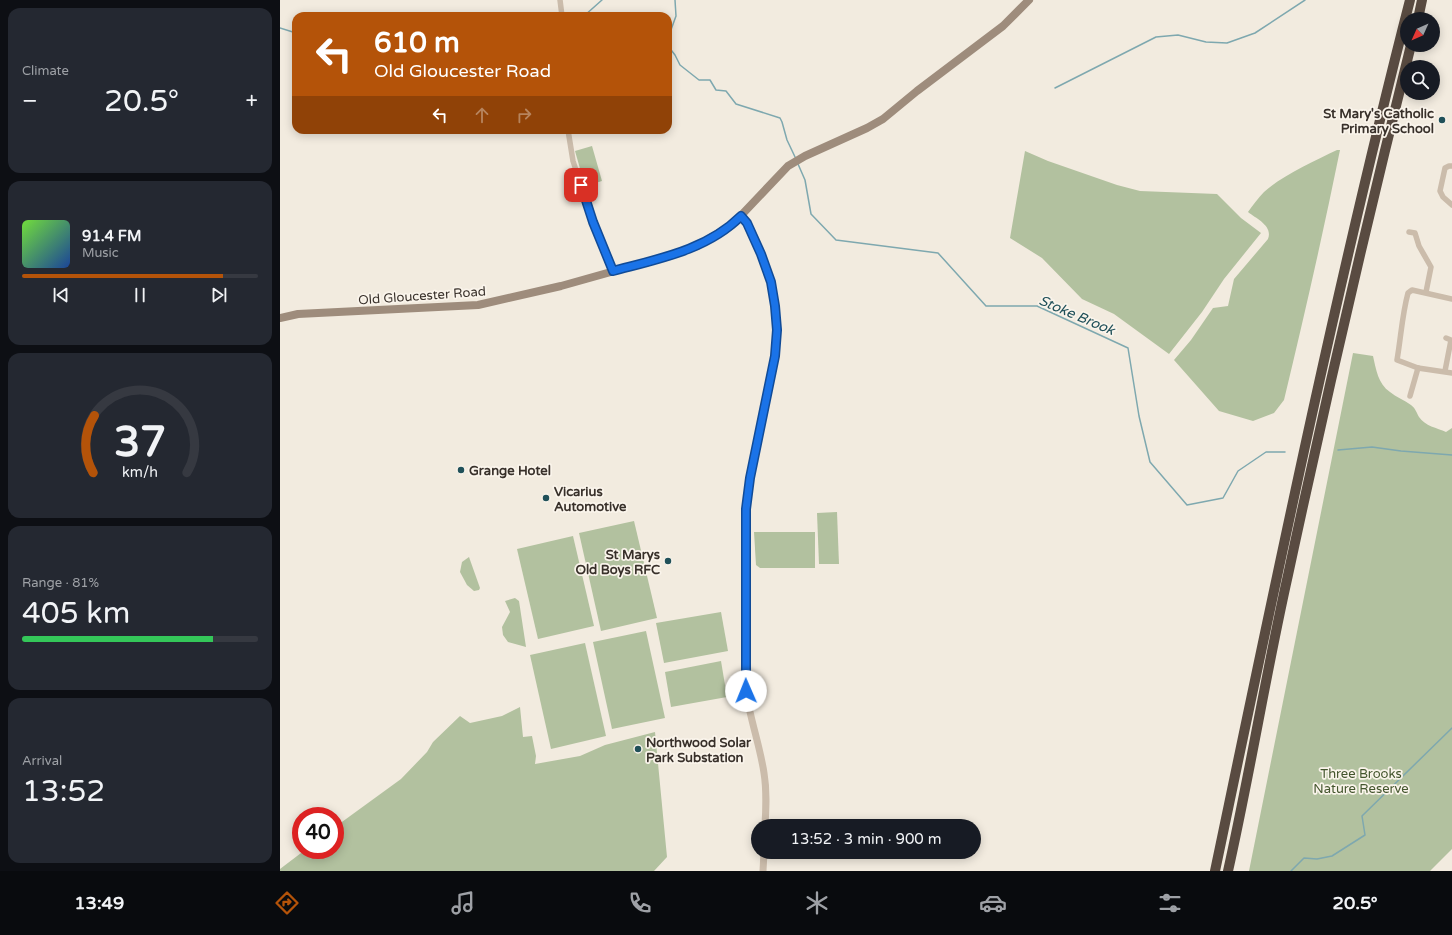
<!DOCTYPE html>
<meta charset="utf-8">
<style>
body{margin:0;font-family:"Varela Round",sans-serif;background:#242831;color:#f1f3f6;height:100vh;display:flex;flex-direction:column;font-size:15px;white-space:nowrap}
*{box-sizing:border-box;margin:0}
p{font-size:13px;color:#9ea1a6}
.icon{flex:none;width:22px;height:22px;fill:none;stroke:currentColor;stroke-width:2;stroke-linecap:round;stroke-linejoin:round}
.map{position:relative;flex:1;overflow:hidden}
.panel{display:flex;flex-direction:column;gap:8px;padding:8px;background:#0d0f14;width:280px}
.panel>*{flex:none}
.hud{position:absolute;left:12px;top:12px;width:380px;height:122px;border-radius:12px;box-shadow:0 2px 10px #0003;background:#b45309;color:#fff;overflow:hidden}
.needle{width:26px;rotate:225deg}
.tools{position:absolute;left:1120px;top:12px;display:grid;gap:8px}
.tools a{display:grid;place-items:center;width:40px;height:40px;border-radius:50%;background:#171b24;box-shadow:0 2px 10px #0003;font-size:20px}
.speed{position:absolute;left:12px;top:807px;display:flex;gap:8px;font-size:20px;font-weight:700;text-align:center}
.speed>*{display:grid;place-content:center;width:52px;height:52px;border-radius:50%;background:#171b24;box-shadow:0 2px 10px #0003;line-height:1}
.speed .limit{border:6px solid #d22;background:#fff;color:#111}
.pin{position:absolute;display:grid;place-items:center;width:34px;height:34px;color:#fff;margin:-17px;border-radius:8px;box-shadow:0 2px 6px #0006}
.me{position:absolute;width:44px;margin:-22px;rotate:359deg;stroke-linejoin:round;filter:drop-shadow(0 0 3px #0008)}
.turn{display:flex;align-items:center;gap:14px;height:84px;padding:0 16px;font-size:18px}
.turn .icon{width:52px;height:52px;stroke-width:2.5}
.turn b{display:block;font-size:28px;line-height:34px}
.lanes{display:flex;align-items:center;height:38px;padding:0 16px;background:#0003;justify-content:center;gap:20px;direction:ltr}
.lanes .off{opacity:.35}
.big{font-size:30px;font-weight:600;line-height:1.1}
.panel .card{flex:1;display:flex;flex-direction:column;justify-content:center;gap:6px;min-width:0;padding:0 14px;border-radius:12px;background:#242831}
.panel .dial{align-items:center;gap:0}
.dial svg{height:104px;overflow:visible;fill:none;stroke:#363941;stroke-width:7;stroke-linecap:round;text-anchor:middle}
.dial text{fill:#f1f3f6;stroke:none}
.song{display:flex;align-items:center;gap:12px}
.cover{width:48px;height:48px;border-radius:6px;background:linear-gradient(135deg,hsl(100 70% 55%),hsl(220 70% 35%))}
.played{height:4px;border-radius:2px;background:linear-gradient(90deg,#b45309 85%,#363941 85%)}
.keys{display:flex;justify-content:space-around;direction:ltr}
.heat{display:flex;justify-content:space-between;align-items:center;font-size:22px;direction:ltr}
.charge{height:6px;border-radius:3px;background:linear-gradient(90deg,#34c759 81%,#363941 0)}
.trip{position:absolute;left:471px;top:819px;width:230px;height:40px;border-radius:20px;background:#171b24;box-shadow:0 2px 10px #0003;font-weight:600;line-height:40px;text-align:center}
.tab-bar{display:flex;height:64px;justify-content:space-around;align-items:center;background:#090b0e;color:#9ea1a6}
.tab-bar .icon{width:28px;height:28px}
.tab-bar .active{color:#b45309}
.tab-bar b{font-size:18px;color:#f1f3f6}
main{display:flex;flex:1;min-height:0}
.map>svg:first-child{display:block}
.green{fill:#b2c19f}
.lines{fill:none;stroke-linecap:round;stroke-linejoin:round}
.stream{stroke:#7ea8af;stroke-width:1.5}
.minor{stroke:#cbbcab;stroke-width:5.5}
.tertiary{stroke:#cbbcab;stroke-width:7}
.secondary{stroke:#9e8c7c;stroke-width:8}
.motorway{stroke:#594b41;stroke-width:10}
.route-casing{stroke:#114b97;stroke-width:10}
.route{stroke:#1a73e8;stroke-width:7}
.poi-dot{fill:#205059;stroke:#faf4eb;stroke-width:1.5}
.labels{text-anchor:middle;stroke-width:3.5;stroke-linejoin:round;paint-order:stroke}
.poi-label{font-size:13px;font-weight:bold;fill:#38302a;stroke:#faf4eb;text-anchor:start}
.street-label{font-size:13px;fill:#38302a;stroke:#faf4eb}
.park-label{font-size:13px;fill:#44562e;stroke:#faf4eb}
.water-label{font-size:14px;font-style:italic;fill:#205059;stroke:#faf4eb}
</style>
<main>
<section class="panel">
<div class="card"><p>Climate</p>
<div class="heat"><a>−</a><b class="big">20.5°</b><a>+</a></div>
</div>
<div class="card">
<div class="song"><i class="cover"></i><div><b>91.4 FM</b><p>Music</p></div></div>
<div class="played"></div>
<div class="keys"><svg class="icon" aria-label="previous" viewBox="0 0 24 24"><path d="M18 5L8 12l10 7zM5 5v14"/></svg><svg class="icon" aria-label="pause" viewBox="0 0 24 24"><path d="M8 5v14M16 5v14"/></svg><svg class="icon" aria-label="next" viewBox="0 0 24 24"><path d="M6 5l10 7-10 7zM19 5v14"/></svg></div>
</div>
<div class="card dial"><svg viewBox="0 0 100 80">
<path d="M14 69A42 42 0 1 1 86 69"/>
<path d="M14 69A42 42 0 0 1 15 25" stroke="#b45309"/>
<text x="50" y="56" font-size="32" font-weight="700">37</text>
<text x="50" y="72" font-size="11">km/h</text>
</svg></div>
<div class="card"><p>Range · 81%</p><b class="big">405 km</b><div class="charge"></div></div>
<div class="card"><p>Arrival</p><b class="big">13:52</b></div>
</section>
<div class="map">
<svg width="1172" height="871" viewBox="0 0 1172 871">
<rect width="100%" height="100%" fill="#f2ebdf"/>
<g class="green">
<polygon points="312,146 322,181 305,186 295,151"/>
<path d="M1057,150H1060C1043,234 1024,317 1004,400L994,413L973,421L939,411L894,360L911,340L933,308L948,306L954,279L988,239C993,226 977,219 968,212C973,205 978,198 984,192C1003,175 1034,161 1057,150Z"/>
<polygon points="745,151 768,161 837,185 860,191 937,194 961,218 981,233 944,279 922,312 889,354 834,314 802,299 762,258 730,238"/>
<path d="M1073,353L1093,356C1096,369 1098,384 1110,392C1116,397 1124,400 1131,405C1136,409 1136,412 1139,417C1145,426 1157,428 1166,432L1172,428V849L1150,871H969Z"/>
<polygon points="557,512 559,564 539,564 537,513"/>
<polygon points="354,521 377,618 321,631 299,533"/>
<polygon points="474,532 535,532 535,568 480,568 476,565"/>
<polygon points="293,536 314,626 258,639 237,549"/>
<polygon points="189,557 200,588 199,590 194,591 187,585 180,572 182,562"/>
<polygon points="235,598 239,601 246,647 228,642 223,635 222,627 230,612 225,601"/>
<polygon points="441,612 448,651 384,663 376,623"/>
<polygon points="366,631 385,718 332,729 313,642"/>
<polygon points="305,643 326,736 271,749 250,655"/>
<polygon points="441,661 447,697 391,707 385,672"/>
<polygon points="240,707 243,737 252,736 256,756 255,764 300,756 325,745 375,732 387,857 374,871 0,871 0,869 25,850 55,850 55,827 121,779 147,752 153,742 180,716 190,723 222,716"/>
</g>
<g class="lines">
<g class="stream">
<polyline points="304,16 322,0"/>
<polyline points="0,28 16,33"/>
<polyline points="388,38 396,16 395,0"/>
<polyline points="388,46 395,55 400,65 419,80 430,80 436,90 446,91 456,104 500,118 502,122 507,140 516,159"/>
<polyline points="775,88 876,37 898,35 926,42 947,43 975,33 1025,0"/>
<polyline points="518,164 525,180 531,214 556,240 658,253 706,306 757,306 848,348 859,416 870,462 907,505 943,498 958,471 986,452 1005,452"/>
<polyline points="1058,450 1092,447 1121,451 1172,455"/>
<polyline points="1011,871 1024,858 1037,859 1052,856 1085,835 1082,816 1172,728"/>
</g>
<g class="minor">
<polyline points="280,0 282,16"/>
<polyline points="288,130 293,161 313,222 333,271"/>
<polyline points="1172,166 1169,166 1165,168 1160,191 1163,197 1172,205"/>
<polyline points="1129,232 1135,233 1139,246 1151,267 1146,292"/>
<path d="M1172,299L1132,290L1128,293C1122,315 1121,337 1117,360L1138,368L1172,373"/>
<polyline points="1165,371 1171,340 1166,338"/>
<polyline points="1130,396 1138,368"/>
</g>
<g class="tertiary">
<path d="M461,216L467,223L481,254L491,282L495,306L497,330L495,356L470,478L466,509V691C470,719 480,746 484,773C487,791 486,808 485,826"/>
<polyline points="483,871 484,852"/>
</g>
<polyline class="secondary" points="0,318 18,314 198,305 281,286 395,254 417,246 452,225 508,166 525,156 587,128 603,119 637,91 723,26 749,0"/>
<g class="motorway">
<polyline points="1138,19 1142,0"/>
<path d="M935,871C996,580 1056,288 1130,0"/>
<path d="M948,871C970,773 986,673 1008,575C1046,398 1087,221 1131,45"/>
</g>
</g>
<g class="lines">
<defs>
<path id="route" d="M301,185L313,222L333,271C378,259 427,250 461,216L467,223L481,254L491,282L495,306L497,330L495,356L470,478L466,509V691"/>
</defs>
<use href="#route" class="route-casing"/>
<use href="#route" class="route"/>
</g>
<g class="poi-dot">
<circle cx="1162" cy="120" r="4"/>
<circle cx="181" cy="470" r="4"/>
<circle cx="266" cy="498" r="4"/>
<circle cx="388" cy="561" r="4"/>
<circle cx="358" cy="749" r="4"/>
</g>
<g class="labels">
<g class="poi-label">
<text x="1154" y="118" text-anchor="end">St Mary's Catholic<tspan x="1154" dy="15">Primary School</tspan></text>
<text x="189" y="475">Grange Hotel</text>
<text x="274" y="496">Vicarius<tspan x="274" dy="15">Automotive</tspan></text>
<text x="380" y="559" text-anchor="end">St Marys<tspan x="380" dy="15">Old Boys RFC</tspan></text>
<text x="366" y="747">Northwood Solar<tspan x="366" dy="15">Park Substation</tspan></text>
</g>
<g class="street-label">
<text transform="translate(142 295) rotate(-4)" y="5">Old Gloucester Road</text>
</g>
<g class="park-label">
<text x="1081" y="778">Three Brooks<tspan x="1081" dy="15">Nature Reserve</tspan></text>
</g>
<g class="water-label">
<text transform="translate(797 315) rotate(23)" y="5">Stoke Brook</text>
</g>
</g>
</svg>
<div class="tools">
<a><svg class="needle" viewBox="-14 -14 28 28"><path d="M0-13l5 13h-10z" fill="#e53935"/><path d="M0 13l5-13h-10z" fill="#9ea1a6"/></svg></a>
<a><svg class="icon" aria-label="search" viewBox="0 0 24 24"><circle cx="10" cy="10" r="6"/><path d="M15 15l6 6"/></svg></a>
</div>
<div class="speed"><div class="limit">40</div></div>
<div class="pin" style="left:301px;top:185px;background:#d93025"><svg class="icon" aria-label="arrive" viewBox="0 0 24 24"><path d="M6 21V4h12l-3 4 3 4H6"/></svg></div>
<svg class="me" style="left:466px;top:691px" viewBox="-20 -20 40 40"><circle r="19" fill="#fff"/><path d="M0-13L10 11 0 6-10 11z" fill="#1a73e8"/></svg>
<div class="trip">13:52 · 3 min · 900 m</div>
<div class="hud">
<div class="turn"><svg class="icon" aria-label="left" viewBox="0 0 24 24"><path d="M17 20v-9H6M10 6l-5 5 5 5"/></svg><div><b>610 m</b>Old Gloucester Road</div></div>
<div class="lanes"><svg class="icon" aria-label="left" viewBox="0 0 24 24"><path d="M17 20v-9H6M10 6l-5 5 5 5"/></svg><svg class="icon off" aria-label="ahead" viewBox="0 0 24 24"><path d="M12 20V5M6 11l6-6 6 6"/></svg><svg class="icon off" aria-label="right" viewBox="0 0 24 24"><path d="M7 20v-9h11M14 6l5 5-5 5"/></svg></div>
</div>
</div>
</main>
<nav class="tab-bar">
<b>13:49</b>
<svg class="icon active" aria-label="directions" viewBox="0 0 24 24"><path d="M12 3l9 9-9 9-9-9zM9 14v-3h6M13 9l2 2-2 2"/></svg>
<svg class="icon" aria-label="music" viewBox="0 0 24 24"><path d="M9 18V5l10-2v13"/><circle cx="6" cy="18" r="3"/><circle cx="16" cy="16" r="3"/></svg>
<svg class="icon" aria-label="phone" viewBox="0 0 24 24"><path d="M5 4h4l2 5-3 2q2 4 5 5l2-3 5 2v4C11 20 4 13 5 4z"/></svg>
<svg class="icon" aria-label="climate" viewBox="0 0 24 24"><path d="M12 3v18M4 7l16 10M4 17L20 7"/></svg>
<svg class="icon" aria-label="car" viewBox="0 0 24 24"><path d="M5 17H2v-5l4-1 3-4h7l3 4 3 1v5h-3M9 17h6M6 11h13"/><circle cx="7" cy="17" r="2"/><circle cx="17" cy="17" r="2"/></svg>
<svg class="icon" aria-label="filters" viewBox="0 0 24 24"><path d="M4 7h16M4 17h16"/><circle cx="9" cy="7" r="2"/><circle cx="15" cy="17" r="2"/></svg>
<b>20.5°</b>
</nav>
